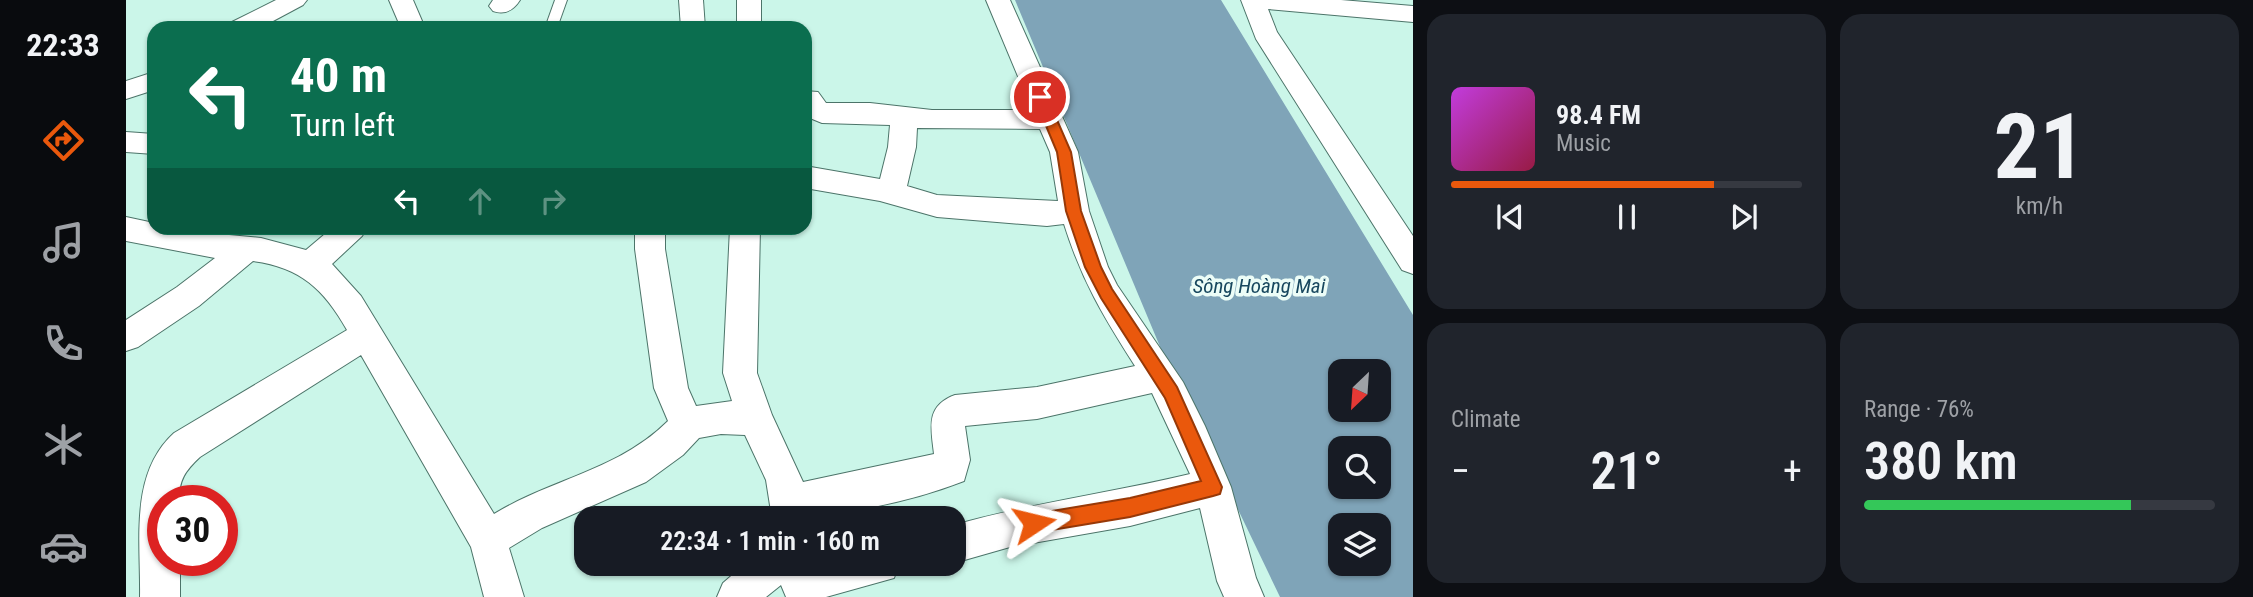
<!DOCTYPE html>
<meta charset="utf-8">
<style>
body{margin:0;font-family:"Roboto Condensed",sans-serif;background:#20242c;color:#f1f3f6;height:100vh;display:flex;flex-direction:column;font-size:26px;white-space:nowrap}
*{box-sizing:border-box;margin:0}
p{font-size:23px;color:#9ea1a6}
.icon{flex:none;width:38px;height:38px;fill:none;stroke:currentColor;stroke-width:2;stroke-linecap:round;stroke-linejoin:round}
.map{position:relative;flex:1;overflow:hidden}
.side{display:flex;flex-direction:column;gap:14px;padding:14px;background:#0d0f14;width:840px}
.side>*{flex:none}
.top-card{position:absolute;left:21px;top:21px;width:665px;height:214px;border-radius:21px;box-shadow:0 2px 5px #0004;background:#0b6e4f;color:#fff;overflow:hidden}
.needle{width:46px;rotate:205deg}
.buttons{position:absolute;left:1202px;top:359px;display:grid;gap:14px}
.buttons a{display:grid;place-items:center;width:63px;height:63px;border-radius:14px;background:#171b24;box-shadow:0 2px 5px #0004;font-size:35px}
.speed{position:absolute;left:21px;top:485px;display:flex;gap:14px;font-size:35px;font-weight:700;text-align:center}
.speed>*{display:grid;place-content:center;width:91px;height:91px;border-radius:50%;background:#171b24;box-shadow:0 2px 5px #0004;line-height:1}
.speed .limit{border:10px solid #d22;background:#fff;color:#111}
.pin{position:absolute;display:grid;place-items:center;width:60px;height:60px;color:#fff;margin:-30px;border:4px solid #fff;border-radius:50%;box-shadow:0 2px 7px #0007}
.me{position:absolute;width:77px;margin:-38px;rotate:80deg;stroke-linejoin:round;filter:drop-shadow(0 0 5px #0008)}
.turn{display:flex;align-items:center;gap:24px;height:147px;padding:0 28px;font-size:32px}
.turn .icon{width:91px;height:91px;stroke-width:2.5}
.turn b{display:block;font-size:49px;line-height:60px}
.lanes{display:flex;align-items:center;height:66px;padding:0 28px;background:#0003;justify-content:center;gap:35px;direction:ltr}
.lanes .off{opacity:.35}
.big{font-size:52px;font-weight:600;line-height:1.1}
.side .tile{flex:1;display:flex;flex-direction:column;justify-content:center;gap:10px;min-width:0;padding:0 24px;border-radius:21px;background:#20242c}
.side .dial{align-items:center;gap:0}
.dial b{font-size:91px;line-height:1}
.song{display:flex;align-items:center;gap:21px}
.cover{width:84px;height:84px;border-radius:10px;background:linear-gradient(135deg,hsl(290 70% 55%),hsl(340 70% 35%))}
.played{height:7px;border-radius:4px;background:linear-gradient(90deg,#ea580c 75%,#363941 75%)}
.keys{display:flex;justify-content:space-around;direction:ltr}
.heat{display:flex;justify-content:space-between;align-items:center;font-size:38px;direction:ltr}
.charge{height:10px;border-radius:5px;background:linear-gradient(90deg,#34c759 76%,#363941 0)}
.side .tiles{flex:1;display:grid;gap:14px;grid-template-columns:repeat(2,1fr)}
.trip{position:absolute;left:448px;top:506px;width:392px;height:70px;border-radius:21px;background:#171b24;box-shadow:0 2px 5px #0004;font-weight:600;line-height:70px;text-align:center}
main{display:flex;flex:1;min-height:0}
.tabs{display:flex;flex-direction:column;width:126px;justify-content:space-around;align-items:center;background:#090b0e;color:#9ea1a6}
.tabs .icon{width:49px;height:49px}
.tabs .on{color:#ea580c}
.tabs b{font-size:32px;color:#f1f3f6}
.map>svg:first-child{display:block}
.water{fill:#7fa4b8;fill-rule:evenodd}
.lines{fill:none;stroke-linecap:round;stroke-linejoin:round}
.lane-casing{stroke:#4c7469;stroke-width:2}
.street-casing{stroke:#4c7469;stroke-width:2}
.lane{fill:#fff;fill-rule:evenodd}
.street{fill:#fff;fill-rule:evenodd}
.route{fill:#ea580c;stroke:#983908;stroke-width:2}
.labels{text-anchor:middle;stroke-width:7;stroke-linejoin:round;paint-order:stroke}
.water-label{font-size:21px;font-style:italic;fill:#17475e;stroke:#ecfdf7}
</style>
<main>
<nav class="tabs">
<b>22:33</b>
<svg class="icon on" aria-label="directions" viewBox="0 0 24 24"><path d="M12 3l9 9-9 9-9-9zM9 14v-3h6M13 9l2 2-2 2"/></svg>
<svg class="icon" aria-label="music" viewBox="0 0 24 24"><path d="M9 18V5l10-2v13"/><circle cx="6" cy="18" r="3"/><circle cx="16" cy="16" r="3"/></svg>
<svg class="icon" aria-label="phone" viewBox="0 0 24 24"><path d="M5 4h4l2 5-3 2q2 4 5 5l2-3 5 2v4C11 20 4 13 5 4z"/></svg>
<svg class="icon" aria-label="climate" viewBox="0 0 24 24"><path d="M12 3v18M4 7l16 10M4 17L20 7"/></svg>
<svg class="icon" aria-label="car" viewBox="0 0 24 24"><path d="M5 17H2v-5l4-1 3-4h7l3 4 3 1v5h-3M9 17h6M6 11h13"/><circle cx="7" cy="17" r="2"/><circle cx="17" cy="17" r="2"/></svg>
</nav>
<div class="map">
<svg width="1287" height="597" viewBox="0 0 1287 597">
<rect width="100%" height="100%" fill="#cbf6e9"/>
<path class="water" d="M889,0H1095L1287,315V597H1154L1035,349ZM1214,371H1253V410H1214ZM1214,448H1253V486H1214ZM1214,525H1253V564H1214Z"/>
<g class="lines">
<defs>
<polygon id="lane" points="429,0 441,0 431,28 419,28"/>
<g id="street">
<polygon points="150,0 181,0 177,5 134,28 103,28 106,22"/>
<polygon points="263,0 287,0 296,21 296,28 272,28 272,21"/>
<path d="M367,0H394C387,11 379,15 367,11L363,6Z"/>
<polygon points="553,0 577,0 579,28 555,28"/>
<rect x="611" y="0" width="24" height="28"/>
<path d="M860,0H884L952,152L963,211L982,267L991,285L1057,382L1079,426L1105,487L1130,578L1138,597H1098L1091,581L1074,508L1004,526L884,547L828,563V525C906,503 985,493 1064,474L1026,393L911,419L839,426L844,460L838,481C782,503 706,518 646,518L640,480L619,435L595,434L573,438L557,455L520,482L416,528L383,548L398,597H358L345,547L235,355L74,457C59,471 53,480 53,500H37V560H54V597H14C15,541 3,474 48,433L221,330C198,289 174,267 127,261L73,306L12,347L0,351V320L51,287L89,258L0,241V217L28,223V228L135,238L180,250L206,228H241L236,236L206,264L235,296L368,514C425,479 493,470 542,421L528,388L509,249V228H539V249L562,388L570,406L606,401L597,373L604,228H634L631,373L646,415L677,482L808,454C805,428 799,406 829,395L911,387L1009,366C977,316 956,281 938,224L921,226L811,217L754,201L679,188V166L754,179L762,147L764,125L696,123L679,116V91L692,92L700,103H744L806,110H906ZM791,128L914,129L924,152L932,201L811,195L781,186L790,147Z"/>
<polygon points="1115,0 1215,0 1287,6 1287,22 1142,9 1151,32 1287,236 1287,274 1276,270 1130,39"/>
<polygon points="28,72 28,90 0,99 0,81"/>
<polygon points="0,132 28,134 28,154 0,152"/>
<polygon points="619,564 773,564 768,578 700,597 660,597 655,585 640,597 591,597 597,583"/>
</g>
</defs>
<use href="#lane" class="lane-casing"/>
<use href="#street" class="street-casing"/>
<use href="#lane" class="lane"/>
<use href="#street" class="street"/>
</g>
<polygon class="route" points="914,93 921,97 945,152 955,211 975,267 986,289 1051,387 1096,487 1094,494 1087,496 1004,517 908,533 902,530 899,523 902,517 908,514 1004,498 1075,481 1039,398 975,298 959,267 940,211 931,152 908,97"/>
<g class="labels">
<g class="water-label">
<text x="1133" y="293">Sông Hoàng Mai</text>
</g>
</g>
</svg>
<div class="buttons">
<a><svg class="needle" viewBox="-14 -14 28 28"><path d="M0-13l5 13h-10z" fill="#e53935"/><path d="M0 13l5-13h-10z" fill="#9ea1a6"/></svg></a>
<a><svg class="icon" aria-label="search" viewBox="0 0 24 24"><circle cx="10" cy="10" r="6"/><path d="M15 15l6 6"/></svg></a>
<a><svg class="icon" aria-label="layers" viewBox="0 0 24 24"><path d="M12 4l9 5-9 5-9-5zM3 14l9 5 9-5"/></svg></a>
</div>
<div class="speed"><div class="limit">30</div></div>
<div class="pin" style="left:914px;top:97px;background:#d93025"><svg class="icon" aria-label="arrive" viewBox="0 0 24 24"><path d="M6 21V4h12l-3 4 3 4H6"/></svg></div>
<svg class="me" style="left:908px;top:523px" viewBox="-20 -20 40 40"><path d="M0-17L14 15 0 8-14 15z" fill="#ea580c" stroke="#fff" stroke-width="4"/></svg>
<div class="trip">22:34 · 1 min · 160 m</div>
<div class="top-card">
<div class="turn"><svg class="icon" aria-label="left" viewBox="0 0 24 24"><path d="M17 20v-9H6M10 6l-5 5 5 5"/></svg><div><b>40 m</b>Turn left</div></div>
<div class="lanes"><svg class="icon" aria-label="left" viewBox="0 0 24 24"><path d="M17 20v-9H6M10 6l-5 5 5 5"/></svg><svg class="icon off" aria-label="ahead" viewBox="0 0 24 24"><path d="M12 20V5M6 11l6-6 6 6"/></svg><svg class="icon off" aria-label="right" viewBox="0 0 24 24"><path d="M7 20v-9h11M14 6l5 5-5 5"/></svg></div>
</div>
</div>
<section class="side">
<div class="tiles">
<div class="tile">
<div class="song"><i class="cover"></i><div><b>98.4 FM</b><p>Music</p></div></div>
<div class="played"></div>
<div class="keys"><svg class="icon" aria-label="previous" viewBox="0 0 24 24"><path d="M18 5L8 12l10 7zM5 5v14"/></svg><svg class="icon" aria-label="pause" viewBox="0 0 24 24"><path d="M8 5v14M16 5v14"/></svg><svg class="icon" aria-label="next" viewBox="0 0 24 24"><path d="M6 5l10 7-10 7zM19 5v14"/></svg></div>
</div>
<div class="tile dial"><b>21</b><p>km/h</p></div>
<div class="tile"><p>Climate</p>
<div class="heat"><a>−</a><b class="big">21°</b><a>+</a></div>
</div>
<div class="tile"><p>Range · 76%</p><b class="big">380 km</b><div class="charge"></div></div>
</div>
</section>
</main>
